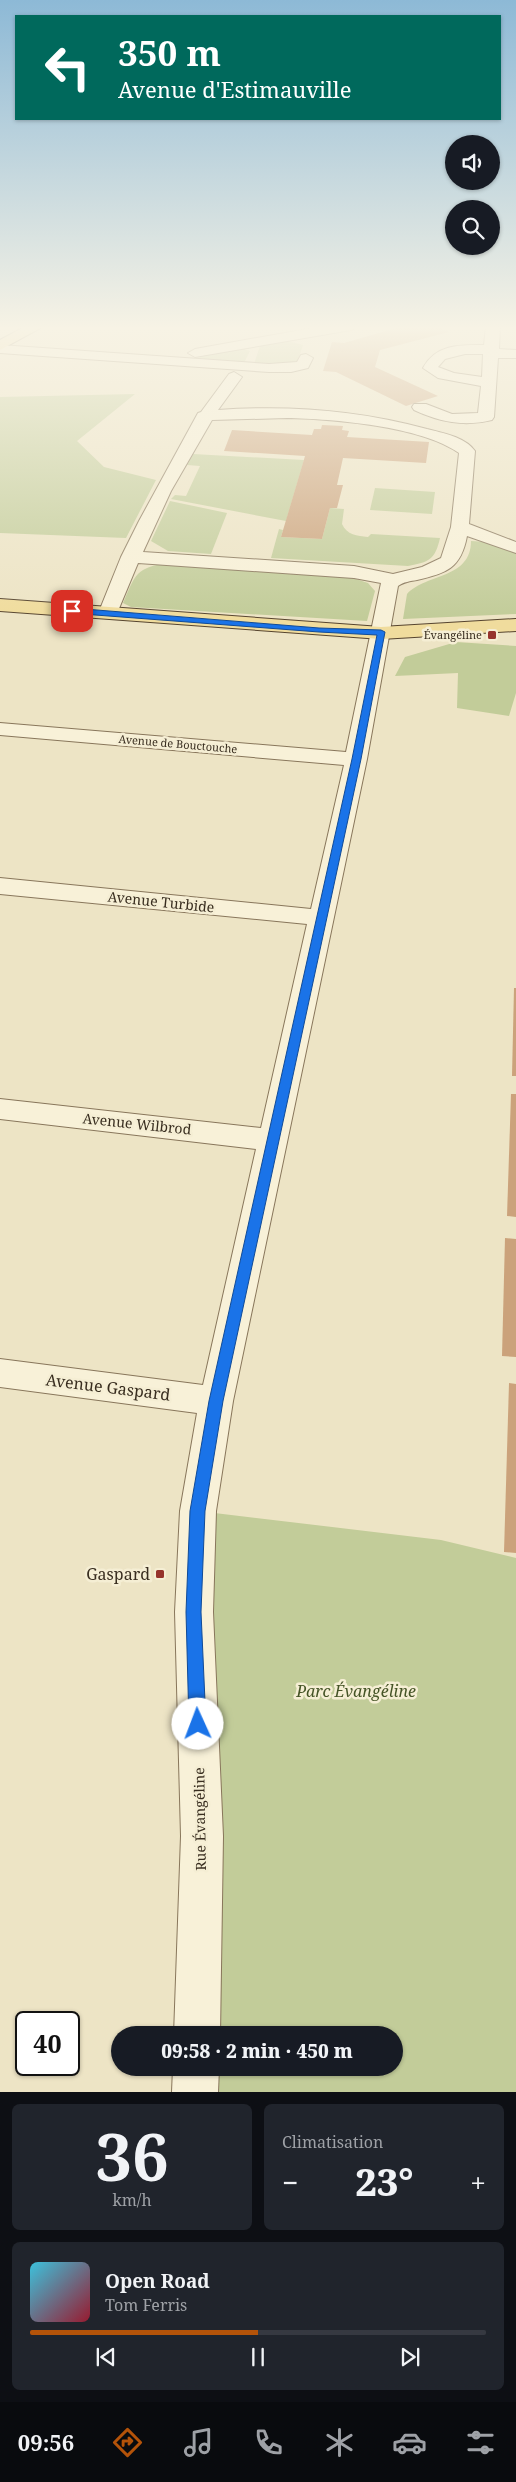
<!DOCTYPE html>
<html lang="fr">
<meta charset="utf-8">
<style>
body{margin:0;font-family:"Noto Serif",serif;background:#20242c;color:#f1f3f6;height:100vh;display:flex;flex-direction:column;font-size:19px;white-space:nowrap}
*{box-sizing:border-box;margin:0}
p{font-size:16px;color:#9ea1a6}
.icon{flex:none;width:28px;height:28px;fill:none;stroke:currentColor;stroke-width:2;stroke-linecap:round;stroke-linejoin:round}
.map{position:relative;height:2092px;overflow:hidden}
.drawer{display:flex;flex-direction:column;gap:12px;padding:12px;background:#0d0f14;flex:1}
.drawer>*{flex:none}
.guide{position:absolute;left:15px;top:15px;width:486px;height:105px;border-radius:0px;box-shadow:0 1px 4px #0004;background:#00695c;color:#fff;overflow:hidden}
.fabs{position:absolute;left:445px;top:135px;display:grid;gap:10px}
.fabs a{display:grid;place-items:center;width:55px;height:55px;border-radius:50%;background:#171b24;box-shadow:0 1px 4px #0004;font-size:25px}
.speed{position:absolute;left:15px;top:2011px;display:flex;gap:10px;font-size:25px;font-weight:700;text-align:center}
.speed>*{display:grid;place-content:center;width:65px;height:65px;border-radius:50%;background:#171b24;box-shadow:0 1px 4px #0004;line-height:1}
.speed .limit{border:2px solid #111;border-radius:8px;background:#fff;color:#111}
.pin{position:absolute;display:grid;place-items:center;width:42px;height:42px;color:#fff;margin:-21px;border-radius:10px;box-shadow:0 2px 8px #0006}
.me{position:absolute;width:55px;margin:-28px;rotate:358deg;stroke-linejoin:round;filter:drop-shadow(0 0 4px #0008)}
.turn{display:flex;align-items:center;gap:18px;height:105px;padding:0 20px;font-size:22px}
.turn .icon{width:65px;height:65px;stroke-width:2.5}
.turn b{display:block;font-size:35px;line-height:42px}
.big{font-size:38px;font-weight:800;line-height:1.1}
.drawer .card{flex:1;display:flex;flex-direction:column;justify-content:center;gap:8px;min-width:0;padding:0 18px;border-radius:8px;background:#20242c}
.drawer .dial{align-items:center;gap:0}
.dial b{font-size:65px;line-height:1}
.song{display:flex;align-items:center;gap:15px}
.cover{width:60px;height:60px;border-radius:8px;background:linear-gradient(135deg,hsl(190 70% 55%),hsl(350 70% 35%))}
.played{height:5px;border-radius:2px;background:linear-gradient(90deg,#b45309 50%,#363941 50%)}
.keys{display:flex;justify-content:space-around;direction:ltr}
.heat{display:flex;justify-content:space-between;align-items:center;font-size:28px;direction:ltr}
.drawer .tiles{flex:1;display:grid;gap:12px;grid-template-columns:1fr 1fr}
.card:last-child{grid-column:span 2}
.trip{position:absolute;left:111px;top:2026px;width:292px;height:50px;border-radius:25px;background:#171b24;box-shadow:0 1px 4px #0004;font-weight:800;line-height:50px;text-align:center}
.tabs{display:flex;height:80px;justify-content:space-around;align-items:center;background:#090b0e;color:#9ea1a6}
.tabs .icon{width:35px;height:35px}
.tabs .active{color:#b45309}
.tabs b{font-size:22px;color:#f1f3f6}
.map>svg:first-child{display:block}
.green{fill:#c2cc99}
.building{fill:#cba27b}
.lines{fill:none;stroke-linecap:round;stroke-linejoin:round}
.minor-casing{stroke:#88765b;stroke-width:2}
.major-casing{stroke:#56442f;stroke-width:2}
.minor{fill:#f8f1d8;fill-rule:evenodd}
.major{fill:#f0dc9d;fill-rule:evenodd}
.route{fill:#1a73e8;stroke:#114b97}
.poi-dot{fill:#96332c;stroke:#f5eed4;stroke-width:2}
.labels{text-anchor:middle;stroke-width:5;stroke-linejoin:round;paint-order:stroke}
.far-poi-label{font-size:11px;fill:#382d1f;stroke:#f5eed4;text-anchor:end}
.far-street-label{font-size:11px;fill:#382d1f;stroke:#f5eed4}
.street-label{font-size:14px;fill:#382d1f;stroke:#f5eed4}
.near-street-label{font-size:16px;fill:#382d1f;stroke:#f5eed4}
.near-poi-label{font-size:16px;fill:#382d1f;stroke:#f5eed4;text-anchor:end}
.near-park-label{font-size:16px;font-style:italic;fill:#455426;stroke:#f5eed4}
</style>
<div class="map">
<svg width="516" height="2092" viewBox="0 0 516 2092">
<rect width="100%" height="100%" fill="#ede4c5"/>
<g class="green">
<polygon points="288,341 303,345 297,363 254,364 260,346"/>
<polygon points="241,348 250,351 244,363 199,359 200,356"/>
<polygon points="135,394 77,441 104,467 156,480 126,538 0,533 0,397"/>
<polygon points="193,454 304,460 286,521 171,499 175,495 186,496 200,466 187,465"/>
<polygon points="375,488 435,492 432,514 370,510"/>
<polygon points="170,501 227,513 211,554 168,551 151,541"/>
<path d="M330,508L344,509L342,524C347,535 357,536 368,537L371,534L440,538C435,560 429,562 408,566L271,558L279,529L283,530L281,537L322,539Z"/>
<path d="M471,541L488,542L516,551V614L403,619L407,594C427,573 471,579 471,541Z"/>
<path d="M163,564L350,577L368,583L375,591L367,621L131,607L123,603C134,579 134,568 163,564Z"/>
<polygon points="456,642 516,646 516,693 509,716 457,708 458,673 395,676 405,657"/>
<polygon points="198,1511 441,1540 516,1558 516,2092 195,2092 196,2068 395,2068 395,2035 197,2035"/>
</g>
<g class="building">
<polygon points="403,326 436,326 449,332 380,350 375,367 438,396 406,406 336,372 323,371 332,342 344,343"/>
<polygon points="322,425 343,426 342,430 349,431 347,437 429,442 426,463 343,458 337,485 343,485 337,508 330,508 322,539 281,537 305,456 224,451 232,430 312,435 314,429 321,429"/>
<polygon points="514,988 516,988 516,1076 512,1076"/>
<polygon points="511,1094 516,1094 516,1217 507,1216"/>
<polygon points="505,1238 516,1239 516,1357 502,1356"/>
<polygon points="509,1383 516,1384 516,1553 504,1552"/>
</g>
<g class="lines">
<defs>
<g id="minor">
<polygon points="324,326 358,326 351,330 195,357 188,353 195,349"/>
<path d="M486,326H500L499,349L516,350V358H498L494,417L492,420C464,427 440,422 414,410L412,407L414,404H426L452,414L478,413L481,386L438,378L423,368C436,344 460,345 484,345ZM465,354H483L482,377L454,373L438,367L445,359Z"/>
<polygon points="0,345 269,364 297,362 301,355 306,354 313,358 308,368 291,372 269,372 0,353"/>
<path d="M234,372L242,377L218,410C289,405 358,410 427,429C443,433 465,437 475,451L469,524L516,542V553L467,536C461,568 447,573 417,580C411,581 403,582 398,586L367,759L233,1401L216,1511L213,1612L223,1836L220,2035H174L181,1836L175,1612L180,1511L197,1413L0,1387V1359L203,1385L256,1149L0,1119V1099L261,1128L307,924L0,894V878L311,909L344,765L0,735V723L346,752L381,583L354,578L138,563L115,618H101L98,614L121,557L139,521L198,413L201,412L229,374ZM287,418C333,419 421,426 459,453L451,527L441,558L422,567L393,574L354,566L143,552L171,491L212,420Z"/>
<polygon points="173,2068 219,2068 218,2092 172,2092"/>
</g>
<g id="major">
<polygon points="26,326 44,326 0,350 0,340"/>
<polygon points="0,599 381,627 516,619 516,631 381,639 0,611"/>
</g>
</defs>
<use href="#minor" class="minor-casing"/>
<use href="#major" class="major-casing"/>
<use href="#minor" class="minor"/>
<use href="#major" class="major"/>
</g>
<linearGradient id="sky" x2="0" y2="1"><stop stop-color="#8db9d6"/><stop offset="0.53" stop-color="#f7f3e5"/><stop offset="1" stop-color="#f7f3e5" stop-opacity="0"/></linearGradient>
<rect width="516" height="619" fill="url(#sky)"/>
<polygon class="route" points="72,608 319,628 381,630 385,632 361,759 223,1401 205,1511 201,1612 206,1724 203,1730 198,1732 192,1730 189,1724 186,1612 190,1511 209,1401 352,759 377,635 319,632 69,613 69,609"/>
<g class="poi-dot">
<rect x="487" y="630" width="10" height="10" rx="2.5"/>
<rect x="155" y="1569" width="10" height="10" rx="2.5"/>
</g>
<g class="labels">
<g class="far-poi-label">
<text x="482" y="639">Évangéline</text>
</g>
<g class="far-street-label">
<text transform="translate(178 744) rotate(5)" y="4">Avenue de Bouctouche</text>
</g>
<g class="street-label">
<text transform="translate(161 902) rotate(6)" y="5">Avenue Turbide</text>
<text transform="translate(137 1124) rotate(6)" y="5">Avenue Wilbrod</text>
<text transform="translate(200 1819) rotate(-91)" y="5">Rue Évangéline</text>
</g>
<g class="near-street-label">
<text transform="translate(108 1387) rotate(7)" y="6">Avenue Gaspard</text>
</g>
<g class="near-poi-label">
<text x="150" y="1580">Gaspard</text>
</g>
<g class="near-park-label">
<text x="356" y="1697">Parc Évangéline</text>
</g>
</g>
</svg>
<div class="fabs">
<a><svg class="icon" aria-label="sound" viewBox="0 0 24 24"><path d="M4 9h4l5-4v14l-5-4H4zM17 9q2 3 0 6"/></svg></a>
<a><svg class="icon" aria-label="search" viewBox="0 0 24 24"><circle cx="10" cy="10" r="6"/><path d="M15 15l6 6"/></svg></a>
</div>
<div class="speed"><div class="limit">40</div></div>
<div class="pin" style="left:72px;top:611px;background:#d93025"><svg class="icon" aria-label="arrive" viewBox="0 0 24 24"><path d="M6 21V4h12l-3 4 3 4H6"/></svg></div>
<svg class="me" style="left:198px;top:1724px" viewBox="-20 -20 40 40"><circle r="19" fill="#fff"/><path d="M0-13L10 11 0 6-10 11z" fill="#1a73e8"/></svg>
<div class="trip">09:58 · 2 min · 450 m</div>
<div class="guide">
<div class="turn"><svg class="icon" aria-label="left" viewBox="0 0 24 24"><path d="M17 20v-9H6M10 6l-5 5 5 5"/></svg><div><b>350 m</b>Avenue d'Estimauville</div></div>
</div>
</div>
<section class="drawer">
<div class="tiles">
<div class="card dial"><b>36</b><p>km/h</p></div>
<div class="card"><p>Climatisation</p>
<div class="heat"><a>−</a><b class="big">23°</b><a>+</a></div>
</div>
<div class="card">
<div class="song"><i class="cover"></i><div><b>Open Road</b><p>Tom Ferris</p></div></div>
<div class="played"></div>
<div class="keys"><svg class="icon" aria-label="previous" viewBox="0 0 24 24"><path d="M18 5L8 12l10 7zM5 5v14"/></svg><svg class="icon" aria-label="pause" viewBox="0 0 24 24"><path d="M8 5v14M16 5v14"/></svg><svg class="icon" aria-label="next" viewBox="0 0 24 24"><path d="M6 5l10 7-10 7zM19 5v14"/></svg></div>
</div>
</div>
</section>
<nav class="tabs">
<b>09:56</b>
<svg class="icon active" aria-label="directions" viewBox="0 0 24 24"><path d="M12 3l9 9-9 9-9-9zM9 14v-3h6M13 9l2 2-2 2"/></svg>
<svg class="icon" aria-label="music" viewBox="0 0 24 24"><path d="M9 18V5l10-2v13"/><circle cx="6" cy="18" r="3"/><circle cx="16" cy="16" r="3"/></svg>
<svg class="icon" aria-label="phone" viewBox="0 0 24 24"><path d="M5 4h4l2 5-3 2q2 4 5 5l2-3 5 2v4C11 20 4 13 5 4z"/></svg>
<svg class="icon" aria-label="climate" viewBox="0 0 24 24"><path d="M12 3v18M4 7l16 10M4 17L20 7"/></svg>
<svg class="icon" aria-label="car" viewBox="0 0 24 24"><path d="M5 17H2v-5l4-1 3-4h7l3 4 3 1v5h-3M9 17h6M6 11h13"/><circle cx="7" cy="17" r="2"/><circle cx="17" cy="17" r="2"/></svg>
<svg class="icon" aria-label="filters" viewBox="0 0 24 24"><path d="M4 7h16M4 17h16"/><circle cx="9" cy="7" r="2"/><circle cx="15" cy="17" r="2"/></svg>
</nav>
